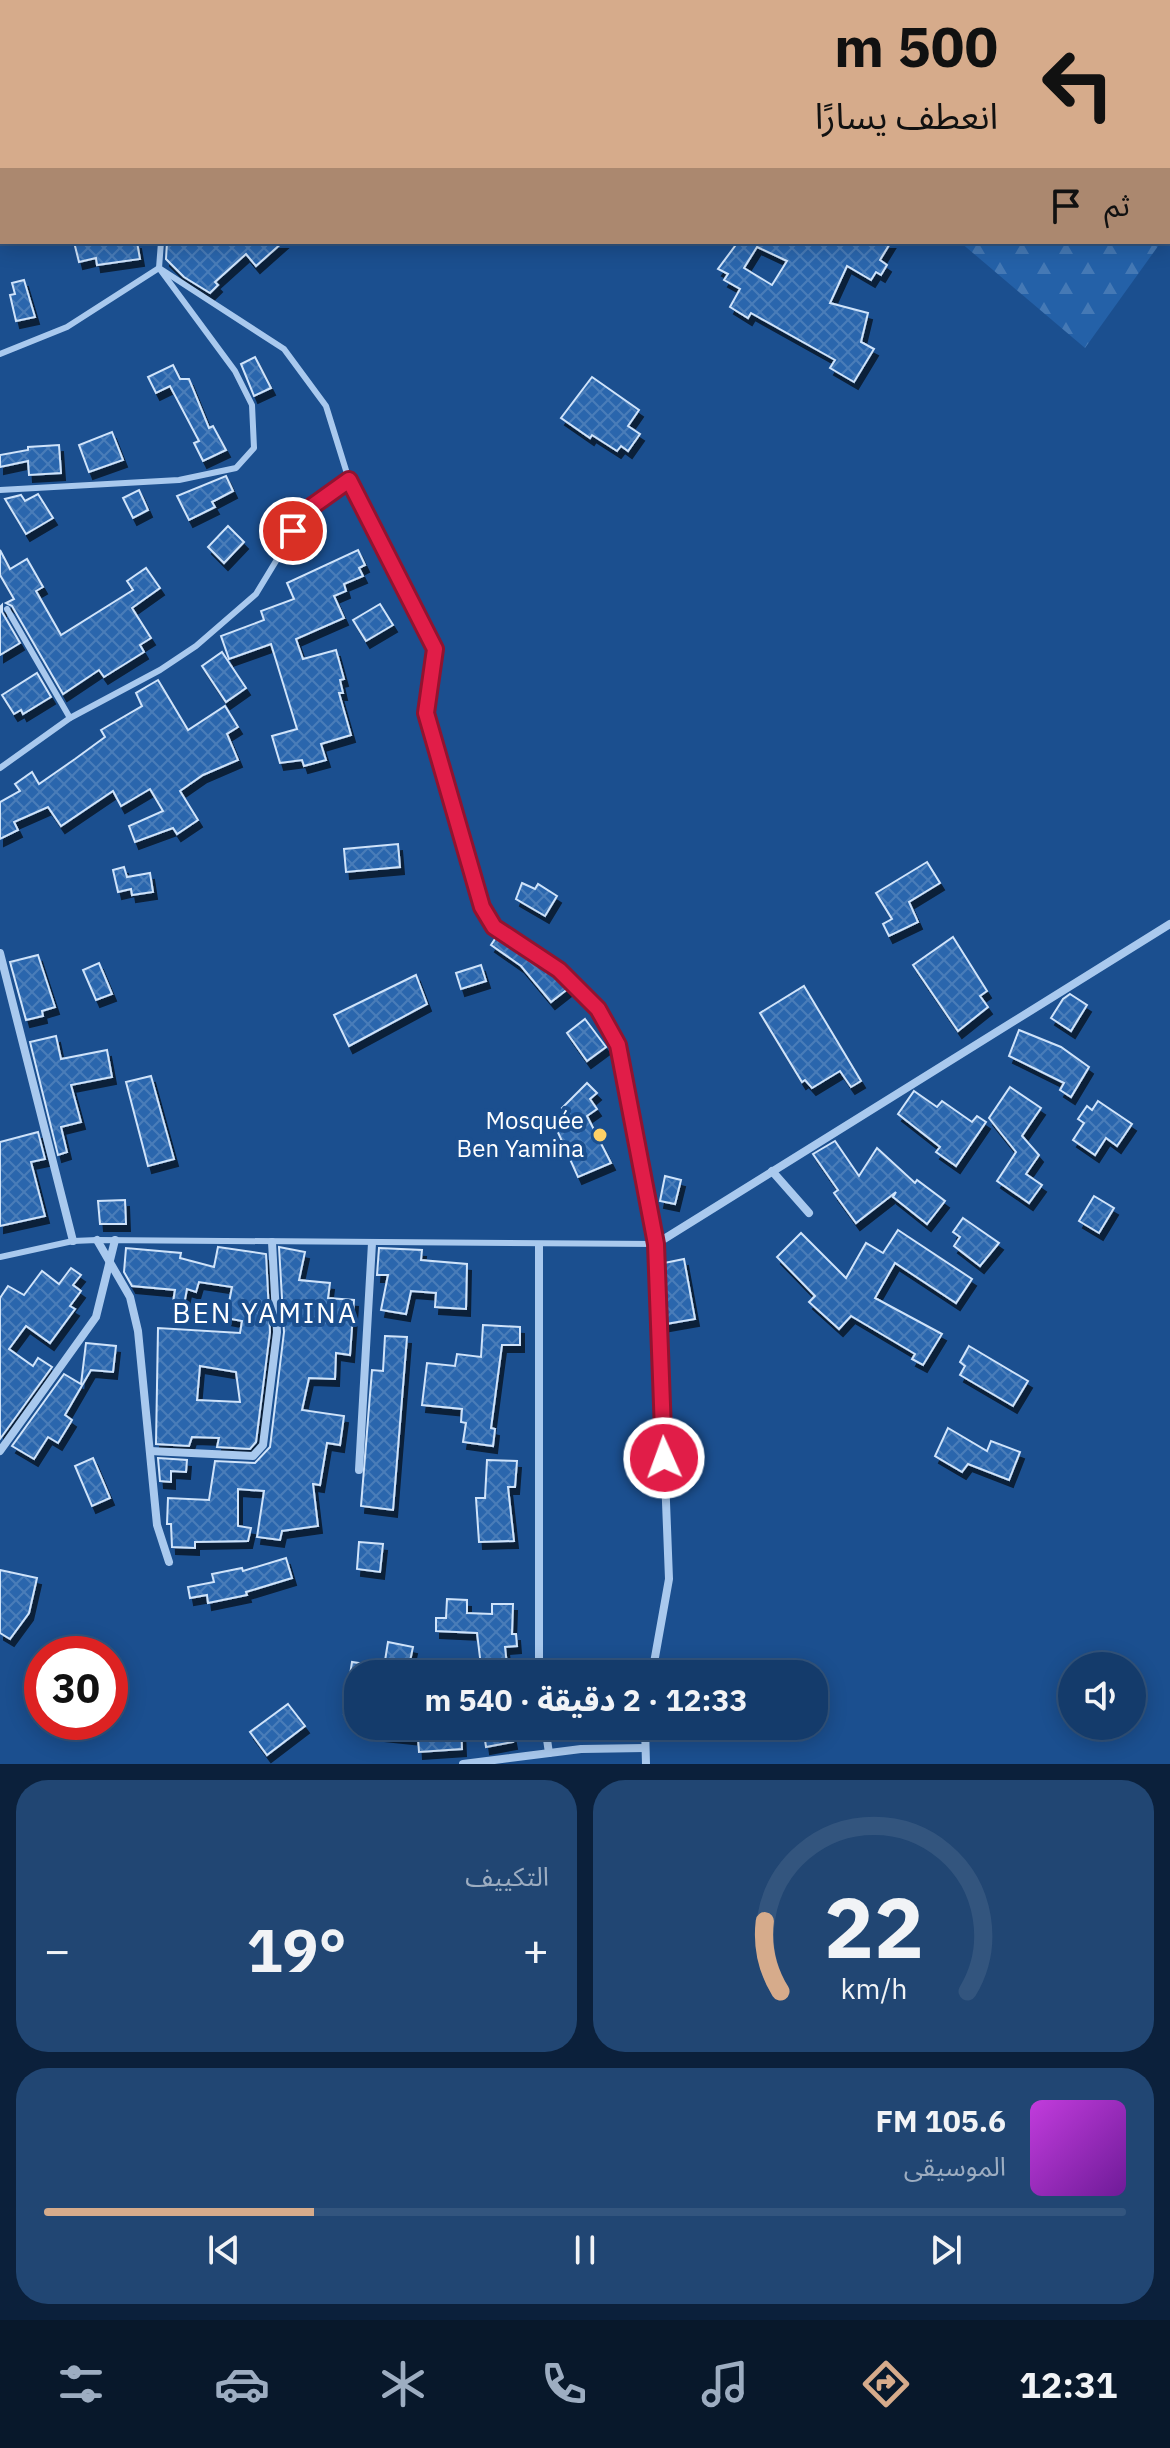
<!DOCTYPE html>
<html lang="ar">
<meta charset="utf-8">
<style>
body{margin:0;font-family:"IBM Plex Sans","Noto Sans Arabic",sans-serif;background:#214673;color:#f1f3f6;direction:rtl;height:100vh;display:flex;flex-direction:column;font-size:30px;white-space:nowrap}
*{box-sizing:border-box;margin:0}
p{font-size:26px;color:#9dadc1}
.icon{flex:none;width:44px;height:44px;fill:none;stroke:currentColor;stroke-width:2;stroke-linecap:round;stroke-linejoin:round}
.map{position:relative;height:1764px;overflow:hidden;direction:ltr}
.drawer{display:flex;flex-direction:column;gap:16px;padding:16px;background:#0b203b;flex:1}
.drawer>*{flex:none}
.guide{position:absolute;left:0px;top:0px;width:1170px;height:244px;box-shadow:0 4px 20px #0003,0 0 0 2px #33557e;direction:rtl;background:#d6ab8b;color:#111;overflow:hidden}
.controls{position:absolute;left:1058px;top:1652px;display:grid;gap:16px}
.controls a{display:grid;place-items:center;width:88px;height:88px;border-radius:50%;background:#143b6b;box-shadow:0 4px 20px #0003,0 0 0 2px #33557e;font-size:40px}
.speed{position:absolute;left:24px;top:1636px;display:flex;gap:16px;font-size:40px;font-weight:700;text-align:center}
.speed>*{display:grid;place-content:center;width:104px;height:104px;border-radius:50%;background:#143b6b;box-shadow:0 4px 20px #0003,0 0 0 2px #33557e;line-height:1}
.speed .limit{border:12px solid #d22;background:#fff;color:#111}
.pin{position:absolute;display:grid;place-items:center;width:68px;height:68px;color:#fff;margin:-34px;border:4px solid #fff;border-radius:50%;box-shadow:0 2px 8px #0007}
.me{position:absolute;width:88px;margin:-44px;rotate:358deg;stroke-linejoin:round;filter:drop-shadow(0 0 6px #0008)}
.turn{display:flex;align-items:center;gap:28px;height:168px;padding:0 40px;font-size:36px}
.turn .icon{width:104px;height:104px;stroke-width:2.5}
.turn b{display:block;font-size:56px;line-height:68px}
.then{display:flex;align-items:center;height:76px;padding:0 40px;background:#0003;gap:16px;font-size:30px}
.big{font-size:60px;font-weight:800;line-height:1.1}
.drawer .card{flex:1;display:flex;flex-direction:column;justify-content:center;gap:12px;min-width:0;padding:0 28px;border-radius:32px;background:#214673}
.drawer .dial{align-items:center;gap:0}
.dial svg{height:208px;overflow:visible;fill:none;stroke:#33557e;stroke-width:7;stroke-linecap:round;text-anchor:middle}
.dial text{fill:#f1f3f6;stroke:none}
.song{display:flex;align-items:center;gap:24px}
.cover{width:96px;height:96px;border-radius:12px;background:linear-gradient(135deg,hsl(290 70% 55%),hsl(280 70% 35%))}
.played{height:8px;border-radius:4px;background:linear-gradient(90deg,#d6ab8b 25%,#33557e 25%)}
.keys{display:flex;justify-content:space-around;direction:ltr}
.heat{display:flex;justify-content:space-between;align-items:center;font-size:44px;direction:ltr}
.drawer .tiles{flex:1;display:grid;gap:16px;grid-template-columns:1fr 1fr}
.card:last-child{grid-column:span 2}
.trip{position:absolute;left:344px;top:1660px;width:484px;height:80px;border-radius:32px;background:#143b6b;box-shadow:0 4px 20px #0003,0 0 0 2px #33557e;font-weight:800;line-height:80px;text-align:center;direction:rtl}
.dock{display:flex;height:128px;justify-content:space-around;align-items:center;background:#08182b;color:#9dadc1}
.dock .icon{width:56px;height:56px}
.dock .current{color:#d6ab8b}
.dock b{font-size:36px;color:#f1f3f6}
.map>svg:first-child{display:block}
.forest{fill:url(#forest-firs)}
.building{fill:url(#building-cross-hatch);stroke:#cfe3fa;stroke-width:2;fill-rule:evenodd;filter:url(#shadow)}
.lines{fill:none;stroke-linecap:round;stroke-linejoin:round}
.service{stroke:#a9c9ee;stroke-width:6}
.minor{stroke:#a9c9ee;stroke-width:8}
.route-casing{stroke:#92132f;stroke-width:20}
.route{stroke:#e11d48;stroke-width:14}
.poi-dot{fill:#ffd166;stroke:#1b4f8f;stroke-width:3}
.labels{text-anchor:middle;stroke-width:8;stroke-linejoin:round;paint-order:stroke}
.poi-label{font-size:24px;fill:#fff;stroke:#1b4f8f;text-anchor:end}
.quarter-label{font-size:28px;letter-spacing:2px;fill:#fff;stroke:#1b4f8f}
</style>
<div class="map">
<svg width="1170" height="1764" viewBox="0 0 1170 1764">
<defs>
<pattern id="forest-firs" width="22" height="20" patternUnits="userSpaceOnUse" patternTransform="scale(2)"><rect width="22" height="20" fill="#2461a8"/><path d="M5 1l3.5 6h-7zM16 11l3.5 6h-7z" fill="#4579b5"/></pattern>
<pattern id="building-cross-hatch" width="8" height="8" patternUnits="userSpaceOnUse" patternTransform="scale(2)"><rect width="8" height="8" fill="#2a66ad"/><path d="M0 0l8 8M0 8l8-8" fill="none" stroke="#4a7db9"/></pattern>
<filter id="shadow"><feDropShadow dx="4" dy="7" stdDeviation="0" flood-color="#0009"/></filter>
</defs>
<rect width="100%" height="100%" fill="#1b4f8f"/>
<g class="forest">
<polygon points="1052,0 1170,0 1168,232 1168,2"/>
<polygon points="960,242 1161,242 1085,348"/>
</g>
<g class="building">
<polygon points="74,242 137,242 140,259 97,265 96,258 79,262"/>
<polygon points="167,242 283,242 256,266 246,254 215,282 218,285 210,293 184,277 166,259"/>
<path d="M738,242H891L880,260L887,265L881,275L876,272L871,280L847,266L830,303L868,313L861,342L874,349L854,382L830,368L835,360L751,313L748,318L730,307L740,289L724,280L728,274L718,269ZM757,247L787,261L772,285L744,268Z"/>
<polygon points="24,280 35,317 16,321 10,295 15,294 12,283"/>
<polygon points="255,357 271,388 254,396 241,364"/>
<polygon points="173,365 180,379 189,379 209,428 213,426 226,450 203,461 194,443 199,441 170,386 156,393 148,377"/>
<polygon points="592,377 639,410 628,426 640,434 628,451 621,446 617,451 592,435 590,438 561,418"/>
<polygon points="112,432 123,460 89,472 79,445"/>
<polygon points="59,445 61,473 29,475 28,461 0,467 0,455 28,450 28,447"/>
<polygon points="226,476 233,491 212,502 215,507 189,520 177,496"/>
<polygon points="139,490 148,510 133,518 123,498"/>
<polygon points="38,494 53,518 26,534 5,499 21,495 25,501"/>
<polygon points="228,526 244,542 224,563 208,547"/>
<polygon points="0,550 10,569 27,559 43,587 36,591 61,635 133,590 127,581 146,568 160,588 132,608 151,638 140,645 144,652 104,677 99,670 63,694 12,606 6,603 14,599 0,575"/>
<polygon points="358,550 365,565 359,568 363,576 344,584 346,591 334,596 344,618 296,639 303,659 336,650 344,679 340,680 343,693 339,693 351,735 321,744 326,760 304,766 302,760 280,763 272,736 297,729 271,644 229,659 221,636 264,620 261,611 294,599 287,583"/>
<polygon points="380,604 393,625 366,641 353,620"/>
<polygon points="2,605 2,612 20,643 0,655 0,607"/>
<polygon points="222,652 246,688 226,702 202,666"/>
<polygon points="37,673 51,697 23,714 21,710 14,714 2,695"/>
<polygon points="158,680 188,730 225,706 238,727 227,734 238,760 203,775 180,791 198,820 177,834 173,828 135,842 129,826 163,811 150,789 121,806 113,791 61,826 48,807 14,822 18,830 0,839 0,802 20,791 15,784 32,772 39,784 75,759 105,737 101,730 142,706 136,693"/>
<polygon points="398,844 400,867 346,872 344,849"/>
<polygon points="927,862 940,883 909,902 918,922 889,936 883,924 892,919 876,893"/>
<polygon points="124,867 127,877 150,873 153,892 132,895 131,889 118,892 113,870"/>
<polygon points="522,883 535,889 538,884 557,896 545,916 516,899"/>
<polygon points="497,936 555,975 569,988 551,1002 521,966 491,945"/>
<polygon points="953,937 987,991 980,996 988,1007 958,1031 913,965"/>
<polygon points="38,955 55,1007 42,1011 43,1016 26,1020 10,962"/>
<polygon points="99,963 112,994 96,1000 83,970"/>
<polygon points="481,965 486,981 461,989 456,973"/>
<polygon points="416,975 427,1004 349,1046 334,1015"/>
<polygon points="804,986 861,1081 851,1087 840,1071 812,1088 805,1080 802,1082 760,1013"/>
<polygon points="1070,994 1087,1005 1071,1031 1051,1018 1063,999"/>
<polygon points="585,1019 606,1047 587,1061 567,1033"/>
<polygon points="1019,1030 1061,1047 1089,1067 1071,1097 1060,1090 1064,1083 1009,1056"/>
<polygon points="56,1036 61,1059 107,1050 112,1077 71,1085 81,1122 61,1127 67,1152 58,1155 30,1042"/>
<polygon points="151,1076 174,1159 148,1166 126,1082"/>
<polygon points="587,1083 597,1093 590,1099 597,1109 587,1116 611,1163 578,1177 556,1128 574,1121 562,1108"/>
<polygon points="1010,1087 1041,1108 1022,1136 1039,1155 1026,1174 1042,1185 1029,1203 997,1181 1016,1152 989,1118"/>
<polygon points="914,1091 937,1107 942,1101 972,1122 977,1116 986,1122 956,1166 936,1152 940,1147 898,1114"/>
<polygon points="1098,1101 1132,1124 1117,1146 1106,1138 1095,1155 1073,1140 1084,1123 1078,1119 1087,1106 1092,1110"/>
<polygon points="38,1132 45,1159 31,1162 45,1216 0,1226 0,1142"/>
<polygon points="835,1141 859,1176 877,1148 915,1183 917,1180 945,1201 927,1224 893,1197 896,1192 856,1223 834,1193 838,1190 813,1154"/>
<polygon points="665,1176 681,1180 675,1204 660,1201"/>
<polygon points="1094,1196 1114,1208 1099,1233 1079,1221"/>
<polygon points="125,1200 126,1224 100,1224 98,1201"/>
<polygon points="963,1218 999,1243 980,1266 954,1246 960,1237 953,1232"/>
<polygon points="898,1230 972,1279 956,1303 895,1263 875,1298 942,1334 923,1365 912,1359 915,1354 851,1316 839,1329 809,1302 815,1296 777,1257 801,1233 846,1278 866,1243 883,1253"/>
<path d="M218,1247L266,1254L270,1332L256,1442L250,1449L217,1447L219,1438L192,1437L189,1446L156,1444L158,1328L240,1333L242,1321L226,1318L232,1287L199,1282L196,1292L187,1289L183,1310L172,1308L175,1290L132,1286L124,1272L126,1248L181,1253L180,1258L214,1267ZM200,1366L236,1372L240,1402L197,1400Z"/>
<polygon points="279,1247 305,1252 299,1280 330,1283 328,1298 354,1300 350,1355 336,1353 335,1379 309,1378 302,1410 344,1416 340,1445 327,1443 320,1485 313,1484 318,1526 282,1531 280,1540 257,1537 264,1491 238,1489 238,1526 251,1528 248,1541 195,1542 195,1548 172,1547 171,1524 167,1524 168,1498 209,1500 215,1461 255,1463 270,1447 284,1332"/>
<polygon points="379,1248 422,1250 421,1260 467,1264 466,1309 435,1307 436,1293 411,1291 406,1314 381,1310 388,1275 377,1275"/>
<polygon points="684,1259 695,1319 666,1324 664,1263"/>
<polygon points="71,1268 81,1275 73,1285 81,1291 70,1306 75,1309 50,1343 26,1326 9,1349 33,1366 38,1358 52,1367 0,1439 0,1298 8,1286 24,1295 42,1271 59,1284"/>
<polygon points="483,1325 520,1327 520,1345 502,1345 491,1428 495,1429 493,1446 463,1442 466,1423 461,1422 462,1409 422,1405 427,1363 455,1366 457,1354 481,1357"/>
<polygon points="385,1336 407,1337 393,1510 361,1506 372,1370 383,1371"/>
<polygon points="86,1343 116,1346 113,1372 91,1370 65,1415 72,1420 58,1443 48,1437 34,1459 12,1446 64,1374 81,1384"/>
<polygon points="969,1346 1028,1381 1013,1406 960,1375 965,1366 960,1362"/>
<polygon points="948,1428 987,1451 991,1441 1020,1452 1009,1480 968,1464 962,1472 935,1456"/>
<polygon points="93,1458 110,1498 92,1506 75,1466"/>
<polygon points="158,1458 187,1460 186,1472 171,1471 171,1482 160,1481"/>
<polygon points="487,1460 517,1461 515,1487 508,1487 514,1541 479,1542 476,1498 485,1498"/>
<polygon points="359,1542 383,1544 380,1572 357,1569"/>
<polygon points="286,1558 292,1578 246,1592 247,1595 208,1603 207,1595 190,1598 188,1587 214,1582 212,1574 242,1568 243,1571"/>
<polygon points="0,1570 37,1578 29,1613 10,1639 0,1633"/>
<polygon points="447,1599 467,1600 467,1613 492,1614 492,1604 513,1604 512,1634 516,1634 517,1646 505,1647 508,1674 482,1674 477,1633 436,1631 436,1618 446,1618"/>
<polygon points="388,1642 413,1647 410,1661 447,1662 447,1674 418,1674 386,1668 385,1674 358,1674 358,1716 344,1714 352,1662 384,1667"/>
<polygon points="288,1704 305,1726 267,1755 250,1732"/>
<polygon points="382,1726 461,1726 462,1749 419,1752 418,1738 381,1734"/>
<polygon points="483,1726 510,1726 513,1742 486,1747"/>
</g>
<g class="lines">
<g class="service">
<polyline points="222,2 224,0"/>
<polyline points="0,354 67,327 159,268"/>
<polyline points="0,490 179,480 236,468 254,448 252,405 235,371 159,268 161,242"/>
<polyline points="7,609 70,718"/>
<polyline points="0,768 70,718 160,670 196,646 256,594 307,510 349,480"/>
<polyline points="0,1257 73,1241 97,1240 656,1244 618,1045 598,1009 559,970 494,927 482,907 426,713 435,649 349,480 326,406 284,349 159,268"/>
</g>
<g class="minor">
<polyline points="855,0 860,2"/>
<polyline points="1016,2 1017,0"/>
<polyline points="0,953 73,1241"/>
<polyline points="772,1171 809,1213"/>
<polyline points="97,1240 130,1297 138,1331 157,1525 169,1562"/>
<polyline points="539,1245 539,1674"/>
<polyline points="0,1451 96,1317 115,1240"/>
<polyline points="150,1451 253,1456 263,1445 277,1332 272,1242"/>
<polyline points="359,1470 372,1243"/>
<polyline points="652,1674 669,1579 656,1244 1170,924"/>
<polyline points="545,1726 549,1753"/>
<polyline points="645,1726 646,1764"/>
<polyline points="463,1764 581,1749 645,1748"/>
</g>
</g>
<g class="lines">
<defs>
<polyline id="route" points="293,531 307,510 349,480 435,649 426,713 482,907 494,927 559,970 598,1009 618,1045 656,1244 664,1458"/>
</defs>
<use href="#route" class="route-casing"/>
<use href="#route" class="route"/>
</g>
<circle class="poi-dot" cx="600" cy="1135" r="8"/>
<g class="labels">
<g class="poi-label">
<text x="584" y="1129">Mosquée<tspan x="584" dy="28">Ben Yamina</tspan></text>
</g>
<g class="quarter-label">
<text x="265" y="1323">BEN YAMINA</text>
</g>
</g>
</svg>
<div class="controls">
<a><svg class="icon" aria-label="sound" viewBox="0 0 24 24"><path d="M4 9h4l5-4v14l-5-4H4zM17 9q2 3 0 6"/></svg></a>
</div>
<div class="speed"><div class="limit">30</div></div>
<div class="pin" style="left:293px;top:531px;background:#d93025"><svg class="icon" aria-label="arrive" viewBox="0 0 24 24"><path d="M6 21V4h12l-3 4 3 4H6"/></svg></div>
<svg class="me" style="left:664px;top:1458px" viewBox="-20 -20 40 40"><circle r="17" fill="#e11d48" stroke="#fff" stroke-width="3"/><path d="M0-11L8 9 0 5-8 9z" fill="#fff"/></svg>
<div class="trip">12:33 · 2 دقيقة · 540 m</div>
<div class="guide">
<div class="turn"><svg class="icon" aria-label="left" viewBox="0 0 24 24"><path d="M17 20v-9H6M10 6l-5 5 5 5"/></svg><div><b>500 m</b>انعطف يسارًا</div></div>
<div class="then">ثم<svg class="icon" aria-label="arrive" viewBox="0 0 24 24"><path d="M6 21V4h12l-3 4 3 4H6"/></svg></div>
</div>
</div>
<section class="drawer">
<div class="tiles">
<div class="card dial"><svg viewBox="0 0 100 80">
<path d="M14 69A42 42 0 1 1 86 69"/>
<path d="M14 69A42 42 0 0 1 8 42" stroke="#d6ab8b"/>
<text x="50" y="56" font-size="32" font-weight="700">22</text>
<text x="50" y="72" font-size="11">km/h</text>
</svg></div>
<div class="card"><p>التكييف</p>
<div class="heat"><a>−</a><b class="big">19°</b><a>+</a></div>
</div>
<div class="card">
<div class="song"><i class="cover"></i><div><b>105.6 FM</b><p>الموسيقى</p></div></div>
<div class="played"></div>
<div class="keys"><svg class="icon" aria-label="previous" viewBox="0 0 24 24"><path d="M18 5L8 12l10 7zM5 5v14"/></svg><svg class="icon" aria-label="pause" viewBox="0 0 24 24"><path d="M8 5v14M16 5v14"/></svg><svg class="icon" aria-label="next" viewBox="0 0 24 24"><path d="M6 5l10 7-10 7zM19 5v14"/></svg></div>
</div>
</div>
</section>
<nav class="dock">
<b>12:31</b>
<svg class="icon current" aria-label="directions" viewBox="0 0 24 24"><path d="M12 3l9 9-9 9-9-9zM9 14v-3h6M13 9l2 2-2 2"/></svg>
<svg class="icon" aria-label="music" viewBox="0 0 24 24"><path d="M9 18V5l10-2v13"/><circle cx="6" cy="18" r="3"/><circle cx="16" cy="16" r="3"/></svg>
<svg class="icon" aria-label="phone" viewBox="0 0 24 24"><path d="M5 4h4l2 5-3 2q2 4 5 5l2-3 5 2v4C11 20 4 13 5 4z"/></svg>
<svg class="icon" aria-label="climate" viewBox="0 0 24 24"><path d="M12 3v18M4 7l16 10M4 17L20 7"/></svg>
<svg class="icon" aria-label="car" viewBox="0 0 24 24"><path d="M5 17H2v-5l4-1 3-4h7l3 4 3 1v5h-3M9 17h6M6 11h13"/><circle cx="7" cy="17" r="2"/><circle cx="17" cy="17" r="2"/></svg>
<svg class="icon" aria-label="filters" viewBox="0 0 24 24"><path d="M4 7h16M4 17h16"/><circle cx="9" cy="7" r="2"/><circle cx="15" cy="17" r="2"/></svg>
</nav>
